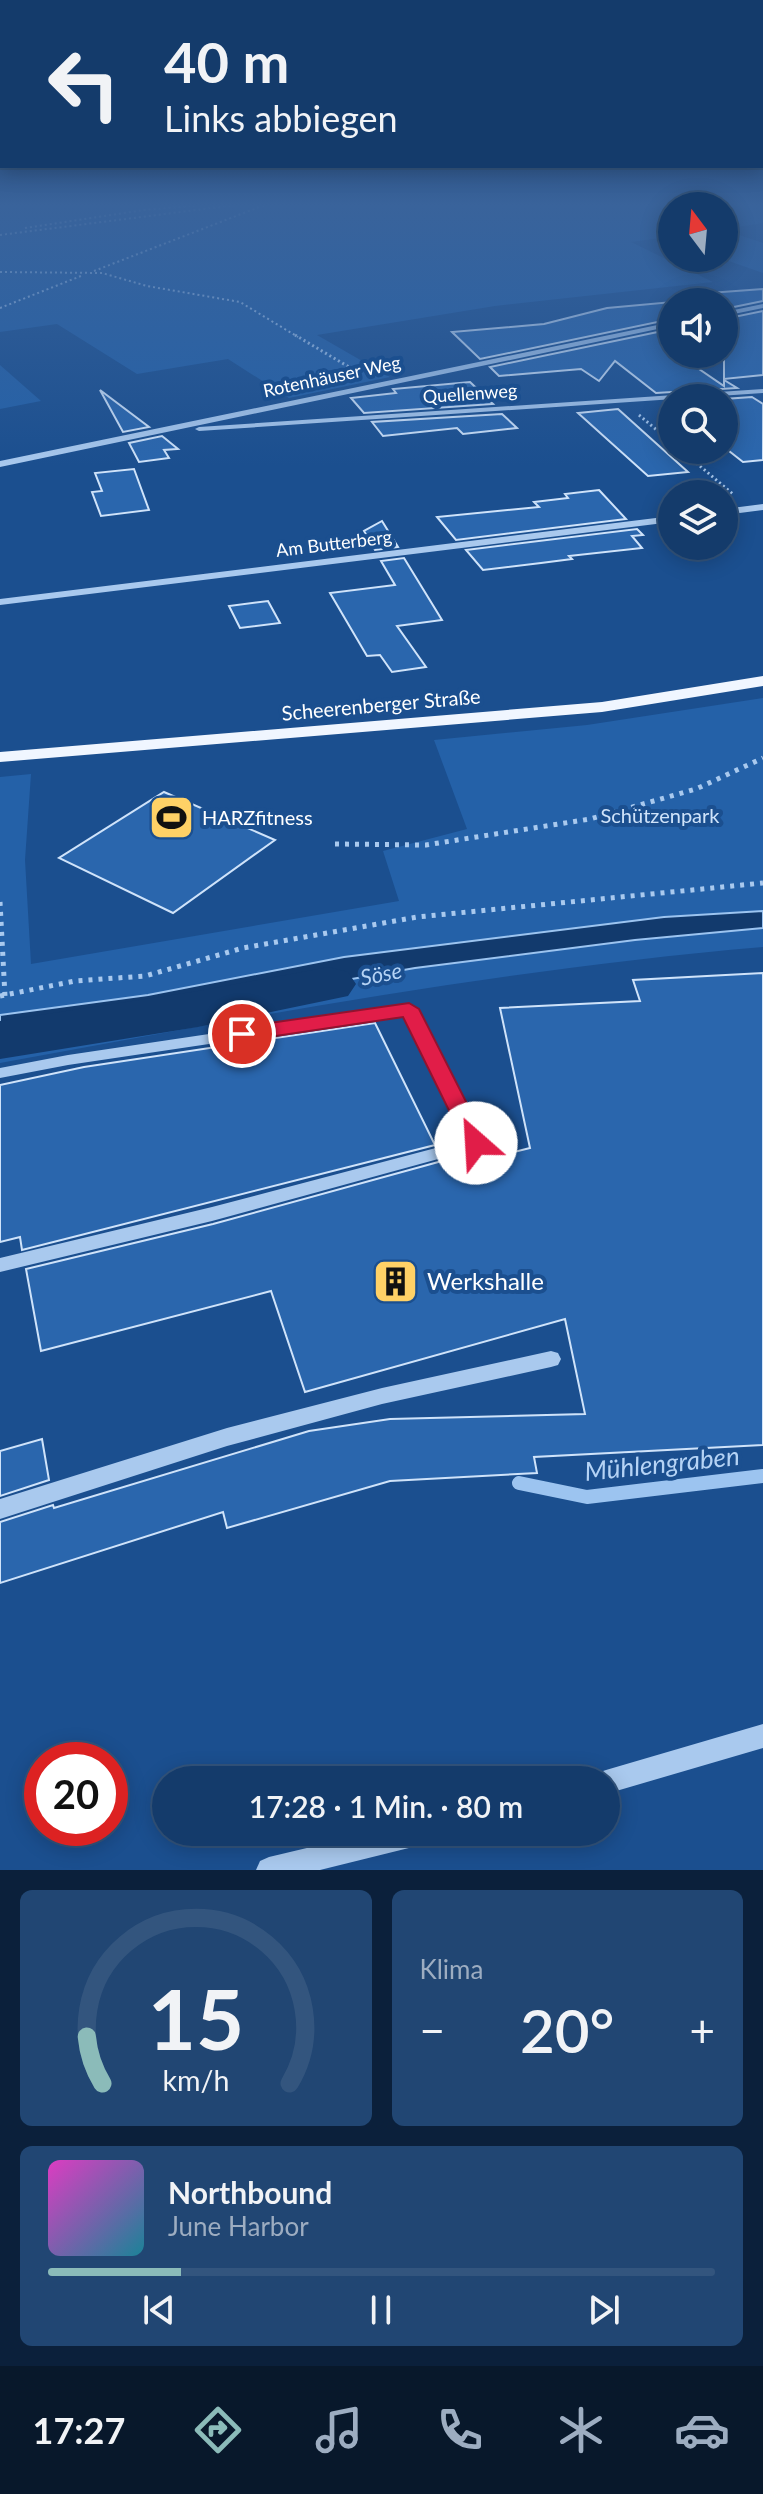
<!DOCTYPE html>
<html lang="de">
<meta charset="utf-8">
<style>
body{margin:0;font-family:Lato,sans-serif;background:#214673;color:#f1f3f6;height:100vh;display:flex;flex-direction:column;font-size:30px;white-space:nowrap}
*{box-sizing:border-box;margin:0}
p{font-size:26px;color:#9dadc1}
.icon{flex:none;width:44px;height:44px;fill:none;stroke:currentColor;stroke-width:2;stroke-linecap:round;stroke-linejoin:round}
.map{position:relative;height:1870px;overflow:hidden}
.drawer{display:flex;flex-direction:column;gap:20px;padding:20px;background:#0b203b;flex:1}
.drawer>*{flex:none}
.hud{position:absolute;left:0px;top:0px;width:764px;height:168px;box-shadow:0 4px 20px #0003,0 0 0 2px #33557e;background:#143b6b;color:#f1f3f6;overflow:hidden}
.needle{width:52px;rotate:344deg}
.fabs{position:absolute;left:658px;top:192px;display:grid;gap:16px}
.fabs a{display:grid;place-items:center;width:80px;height:80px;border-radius:50%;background:#143b6b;box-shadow:0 4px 20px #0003,0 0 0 2px #33557e;font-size:40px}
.speed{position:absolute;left:24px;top:1742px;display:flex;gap:16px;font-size:40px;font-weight:700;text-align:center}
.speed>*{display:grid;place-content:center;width:104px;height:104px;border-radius:50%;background:#143b6b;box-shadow:0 4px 20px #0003,0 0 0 2px #33557e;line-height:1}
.speed .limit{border:12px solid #d22;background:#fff;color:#111}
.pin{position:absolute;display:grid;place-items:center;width:68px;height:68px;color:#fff;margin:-34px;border:4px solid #fff;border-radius:50%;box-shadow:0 2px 8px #0007}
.me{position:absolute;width:88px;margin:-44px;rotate:334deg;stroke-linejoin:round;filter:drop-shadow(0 0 6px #0008)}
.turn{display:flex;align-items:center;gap:28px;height:168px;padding:0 32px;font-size:36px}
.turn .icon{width:104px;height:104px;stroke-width:2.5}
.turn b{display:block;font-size:56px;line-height:68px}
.big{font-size:60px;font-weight:600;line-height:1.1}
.drawer .widget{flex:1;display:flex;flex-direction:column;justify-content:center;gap:12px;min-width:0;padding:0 28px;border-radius:12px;background:#214673}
.drawer .dial{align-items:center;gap:0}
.dial svg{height:208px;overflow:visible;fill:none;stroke:#33557e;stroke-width:7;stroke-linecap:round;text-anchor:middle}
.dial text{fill:#f1f3f6;stroke:none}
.song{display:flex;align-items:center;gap:24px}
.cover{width:96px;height:96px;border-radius:12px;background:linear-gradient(135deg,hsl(310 70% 55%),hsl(190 70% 35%))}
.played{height:8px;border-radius:4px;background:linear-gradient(90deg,#8bbbb9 20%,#33557e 20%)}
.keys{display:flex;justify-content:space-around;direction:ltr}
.heat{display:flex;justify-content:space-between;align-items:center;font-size:44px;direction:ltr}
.drawer .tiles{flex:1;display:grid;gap:20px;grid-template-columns:1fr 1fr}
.widget:last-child{grid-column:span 2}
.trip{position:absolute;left:152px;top:1766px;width:468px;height:80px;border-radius:40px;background:#143b6b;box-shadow:0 4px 20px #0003,0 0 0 2px #33557e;font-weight:600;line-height:80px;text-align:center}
.menu{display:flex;height:128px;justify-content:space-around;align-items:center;background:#08182b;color:#9dadc1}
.menu .icon{width:56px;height:56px}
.menu .current{color:#8bbbb9}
.menu b{font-size:36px;color:#f1f3f6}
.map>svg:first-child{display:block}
.green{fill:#2461a8}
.water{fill:#123a6d;stroke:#9cc4f0;stroke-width:2}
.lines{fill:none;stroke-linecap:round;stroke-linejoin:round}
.stream{stroke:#9cc4f0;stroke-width:14}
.river{fill:#123a6d;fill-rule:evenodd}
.building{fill:#2a66ad;stroke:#cfe3fa;stroke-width:2}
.path-far2{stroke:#a9c9ee;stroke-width:2;stroke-dasharray:2 3;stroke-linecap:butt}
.path-far1{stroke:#a9c9ee;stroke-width:3;stroke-dasharray:2 3;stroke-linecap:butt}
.path{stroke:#a9c9ee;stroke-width:5;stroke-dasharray:4 6;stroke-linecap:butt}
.minor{fill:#a9c9ee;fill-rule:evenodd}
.major{fill:#f0f6ff;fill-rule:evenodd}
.route{fill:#e11d48;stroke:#92132f;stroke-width:2}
.labels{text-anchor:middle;stroke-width:8;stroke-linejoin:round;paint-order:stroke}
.far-street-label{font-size:18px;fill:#fff;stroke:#1b4f8f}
.street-label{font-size:20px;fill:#fff;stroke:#1b4f8f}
.park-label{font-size:20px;fill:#cfe3fa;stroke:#1b4f8f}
.poi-label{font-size:20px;fill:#fff;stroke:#1b4f8f;text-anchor:start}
.water-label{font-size:22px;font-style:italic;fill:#b5d3f5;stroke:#1b4f8f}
.near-poi-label{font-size:24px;fill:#fff;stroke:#1b4f8f;text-anchor:start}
.near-water-label{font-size:26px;font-style:italic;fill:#b5d3f5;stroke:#1b4f8f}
</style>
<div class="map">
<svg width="763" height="1870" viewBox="0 0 763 1870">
<rect width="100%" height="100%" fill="#1b4f8f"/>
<g class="green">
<polygon points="0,204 763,204 763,223 724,229 724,206 672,206 672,242 660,238 631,242 713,282 495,306 317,335 390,377 289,398 228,359 137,374 57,324 0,332"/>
<polygon points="724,230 763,243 763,273 720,258 724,258"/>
<polygon points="0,365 41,401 0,409"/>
<polygon points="763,698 763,911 664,917 344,957 148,995 0,1015 0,777 31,774 25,860 31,964 399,901 383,851 467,829 434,740 587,725"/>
<path d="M763,928V947C506,969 253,1016 0,1063V1040L415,968L635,940Z"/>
</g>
<polygon class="water" points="763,911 763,928 635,940 415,968 0,1040 0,1015 148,995 344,957 664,917"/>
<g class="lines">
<polyline class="stream" points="519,1483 587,1497 763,1476"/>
<polygon class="river" points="329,967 348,972 356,984 348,996 198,1027 0,1059 0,1021 198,991"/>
</g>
<g class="building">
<polygon points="763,289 763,301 724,309 724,302 698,302 693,299 701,298 695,294"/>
<polygon points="672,302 672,319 480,359 452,332 544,324 607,308"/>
<polygon points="763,311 763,375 724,379 724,319"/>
<polygon points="672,329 672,354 677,354 724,386 724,380 737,388 656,393 615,361 599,381 581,369 499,376 490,367"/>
<polygon points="470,382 493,404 364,413 351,398 396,393 393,389"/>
<polygon points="100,390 149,427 123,432"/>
<polygon points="752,397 763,404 763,460 743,462 724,447 724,399"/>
<polygon points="618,409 688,472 648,476 578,413"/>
<polygon points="502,414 517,428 463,434 457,428 383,436 372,422"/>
<polygon points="162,436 178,449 164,450 169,458 139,462 129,443"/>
<polygon points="134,469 149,510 101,516 92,492 102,491 95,473"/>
<polygon points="599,490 626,519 456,540 437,517 539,507 534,502 568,498 565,494"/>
<polygon points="382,521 398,547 375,550 364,531"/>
<polygon points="637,529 643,535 632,536 642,548 569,556 572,559 541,563 483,570 466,550"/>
<polygon points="404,558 442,620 397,626 426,667 392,672 380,655 367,656 330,593 395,585 381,561"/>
<polygon points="268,601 280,623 240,628 229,606"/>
<polygon points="164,792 275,840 173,913 59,858"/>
<polygon points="763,973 763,1445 534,1457 537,1473 390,1481 227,1528 223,1512 0,1583 0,1522 53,1505 54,1508 309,1431 390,1419 585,1414 565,1319 305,1392 271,1291 41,1351 26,1269 213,1224 442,1161 446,1169 530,1148 500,1008 640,1001 633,980"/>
<polygon points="375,1023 435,1145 22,1250 20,1237 0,1242 0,1085 84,1067"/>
<polygon points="42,1439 49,1480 0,1496 0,1451"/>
</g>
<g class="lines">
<g class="path-far2">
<polyline points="25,228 144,210 214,204"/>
<polyline points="0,235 243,204"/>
<polyline points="94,271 267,204"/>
<polyline points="0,272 102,273 147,286 240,302 298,337"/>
<polyline points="0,308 81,276"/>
</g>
<g class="path-far1">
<polyline points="295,335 359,373"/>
<polyline points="639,415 672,443"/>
<polyline points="681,450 734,495"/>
</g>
<g class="path">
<polyline points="335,844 426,845 590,819 696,789 763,758"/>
<polyline points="0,902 5,996"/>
<polyline points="0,996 75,981 145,976 243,948 417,917 763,883"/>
</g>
<g class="minor">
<polygon points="763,304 763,308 724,316 724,312"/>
<polygon points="672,322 672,326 0,467 0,461"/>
<polygon points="763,389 763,393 199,431 195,429 199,427"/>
<polygon points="763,504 763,510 724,515 724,509"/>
<polygon points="672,516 672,522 0,605 0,599"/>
<polygon points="409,1004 416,1009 484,1143 482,1147 212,1221 0,1272 0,1258 212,1207 466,1140 404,1015 68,1065 0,1078 0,1068 68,1055"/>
<polygon points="551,1351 558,1353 561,1359 558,1365 551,1367 382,1404 227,1446 0,1519 0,1499 227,1428 382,1388"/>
<polygon points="763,1724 763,1748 606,1794 606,1780 595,1780 597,1773 606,1770"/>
<polygon points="374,1832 437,1832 434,1841 425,1844 320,1870 256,1870 260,1861 269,1857"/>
</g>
<polygon class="major" points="763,676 763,686 602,712 0,762 0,752 602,702"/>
</g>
<linearGradient id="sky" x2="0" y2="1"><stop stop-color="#0f2b4f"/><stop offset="0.44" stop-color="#39639b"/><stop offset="1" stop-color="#39639b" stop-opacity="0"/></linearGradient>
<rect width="763" height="466" fill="url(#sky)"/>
<polygon class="route" points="409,1003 419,1009 487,1143 483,1149 468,1149 403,1017 242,1041 233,1034 242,1027"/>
<defs>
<symbol id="stadium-square" viewBox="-11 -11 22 22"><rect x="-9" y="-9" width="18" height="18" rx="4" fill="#ffd166" stroke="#1b4f8f"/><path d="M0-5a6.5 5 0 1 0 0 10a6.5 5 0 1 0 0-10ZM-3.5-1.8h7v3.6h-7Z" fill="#111"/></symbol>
<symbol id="building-square" viewBox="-11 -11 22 22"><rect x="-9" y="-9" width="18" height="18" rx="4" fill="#ffd166" stroke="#1b4f8f"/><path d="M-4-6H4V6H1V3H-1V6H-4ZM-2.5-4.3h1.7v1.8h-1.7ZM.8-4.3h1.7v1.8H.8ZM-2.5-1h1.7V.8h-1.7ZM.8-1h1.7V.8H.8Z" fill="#111"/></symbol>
</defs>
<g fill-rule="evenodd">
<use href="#stadium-square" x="146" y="792" width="51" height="51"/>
<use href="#building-square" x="370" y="1256" width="51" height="51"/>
</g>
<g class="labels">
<g class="far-street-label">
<text transform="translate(332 377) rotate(-12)" y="6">Rotenhäuser Weg</text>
<text transform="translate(470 394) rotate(-4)" y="6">Quellenweg</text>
<text transform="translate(334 544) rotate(-7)" y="6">Am Butterberg</text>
</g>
<g class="street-label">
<text transform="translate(381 705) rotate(-5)" y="7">Scheerenberger Straße</text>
</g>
<g class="park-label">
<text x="660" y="823">Schützenpark</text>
</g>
<g class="poi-label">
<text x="202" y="825">HARZfitness</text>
</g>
<g class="water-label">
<text transform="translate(381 974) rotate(-11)" y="8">Söse</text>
</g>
<g class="near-poi-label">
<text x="427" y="1290">Werkshalle</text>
</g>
<g class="near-water-label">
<text transform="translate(662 1464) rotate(-6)" y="9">Mühlengraben</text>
</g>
</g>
</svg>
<div class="fabs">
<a><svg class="needle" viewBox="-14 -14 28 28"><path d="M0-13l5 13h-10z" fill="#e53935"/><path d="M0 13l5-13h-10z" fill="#9dadc1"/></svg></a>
<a><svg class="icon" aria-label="sound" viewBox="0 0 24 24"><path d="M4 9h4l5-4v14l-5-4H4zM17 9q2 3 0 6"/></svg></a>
<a><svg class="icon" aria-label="search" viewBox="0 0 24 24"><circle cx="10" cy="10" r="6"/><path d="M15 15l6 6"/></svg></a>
<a><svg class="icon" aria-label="layers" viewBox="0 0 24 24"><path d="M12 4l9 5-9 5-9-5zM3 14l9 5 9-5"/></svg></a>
</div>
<div class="speed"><div class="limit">20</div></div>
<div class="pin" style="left:242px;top:1034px;background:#d93025"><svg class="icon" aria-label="arrive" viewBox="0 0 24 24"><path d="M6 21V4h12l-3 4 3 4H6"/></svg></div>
<svg class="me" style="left:476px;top:1143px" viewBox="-20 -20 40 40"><circle r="19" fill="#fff"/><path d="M0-13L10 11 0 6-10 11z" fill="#e11d48"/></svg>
<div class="trip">17:28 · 1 Min. · 80 m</div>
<div class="hud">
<div class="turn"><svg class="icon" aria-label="left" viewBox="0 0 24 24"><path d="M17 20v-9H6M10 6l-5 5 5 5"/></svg><div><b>40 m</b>Links abbiegen</div></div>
</div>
</div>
<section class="drawer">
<div class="tiles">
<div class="widget dial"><svg viewBox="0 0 100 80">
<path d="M14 69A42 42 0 1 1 86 69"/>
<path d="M14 69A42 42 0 0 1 8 51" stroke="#8bbbb9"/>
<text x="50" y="56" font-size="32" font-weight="700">15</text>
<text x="50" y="72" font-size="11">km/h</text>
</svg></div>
<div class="widget"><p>Klima</p>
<div class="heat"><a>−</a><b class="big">20°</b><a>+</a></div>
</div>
<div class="widget">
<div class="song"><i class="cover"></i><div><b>Northbound</b><p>June Harbor</p></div></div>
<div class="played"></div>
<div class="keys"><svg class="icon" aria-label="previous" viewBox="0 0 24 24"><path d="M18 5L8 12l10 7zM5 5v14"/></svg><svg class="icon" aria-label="pause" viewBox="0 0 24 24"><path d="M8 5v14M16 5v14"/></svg><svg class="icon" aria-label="next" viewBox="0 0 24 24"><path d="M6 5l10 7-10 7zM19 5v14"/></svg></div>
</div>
</div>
</section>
<nav class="menu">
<b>17:27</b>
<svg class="icon current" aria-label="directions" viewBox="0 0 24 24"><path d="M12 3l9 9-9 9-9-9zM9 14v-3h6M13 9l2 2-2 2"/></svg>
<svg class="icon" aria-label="music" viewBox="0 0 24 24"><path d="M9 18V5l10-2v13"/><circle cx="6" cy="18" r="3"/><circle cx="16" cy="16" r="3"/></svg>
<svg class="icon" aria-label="phone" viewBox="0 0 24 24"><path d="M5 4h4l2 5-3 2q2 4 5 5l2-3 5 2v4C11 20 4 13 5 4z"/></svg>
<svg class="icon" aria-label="climate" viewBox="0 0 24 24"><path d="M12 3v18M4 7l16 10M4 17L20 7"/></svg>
<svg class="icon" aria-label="car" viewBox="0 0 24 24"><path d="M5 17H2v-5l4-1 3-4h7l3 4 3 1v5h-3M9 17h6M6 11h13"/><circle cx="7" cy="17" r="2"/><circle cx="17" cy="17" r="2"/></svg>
</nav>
